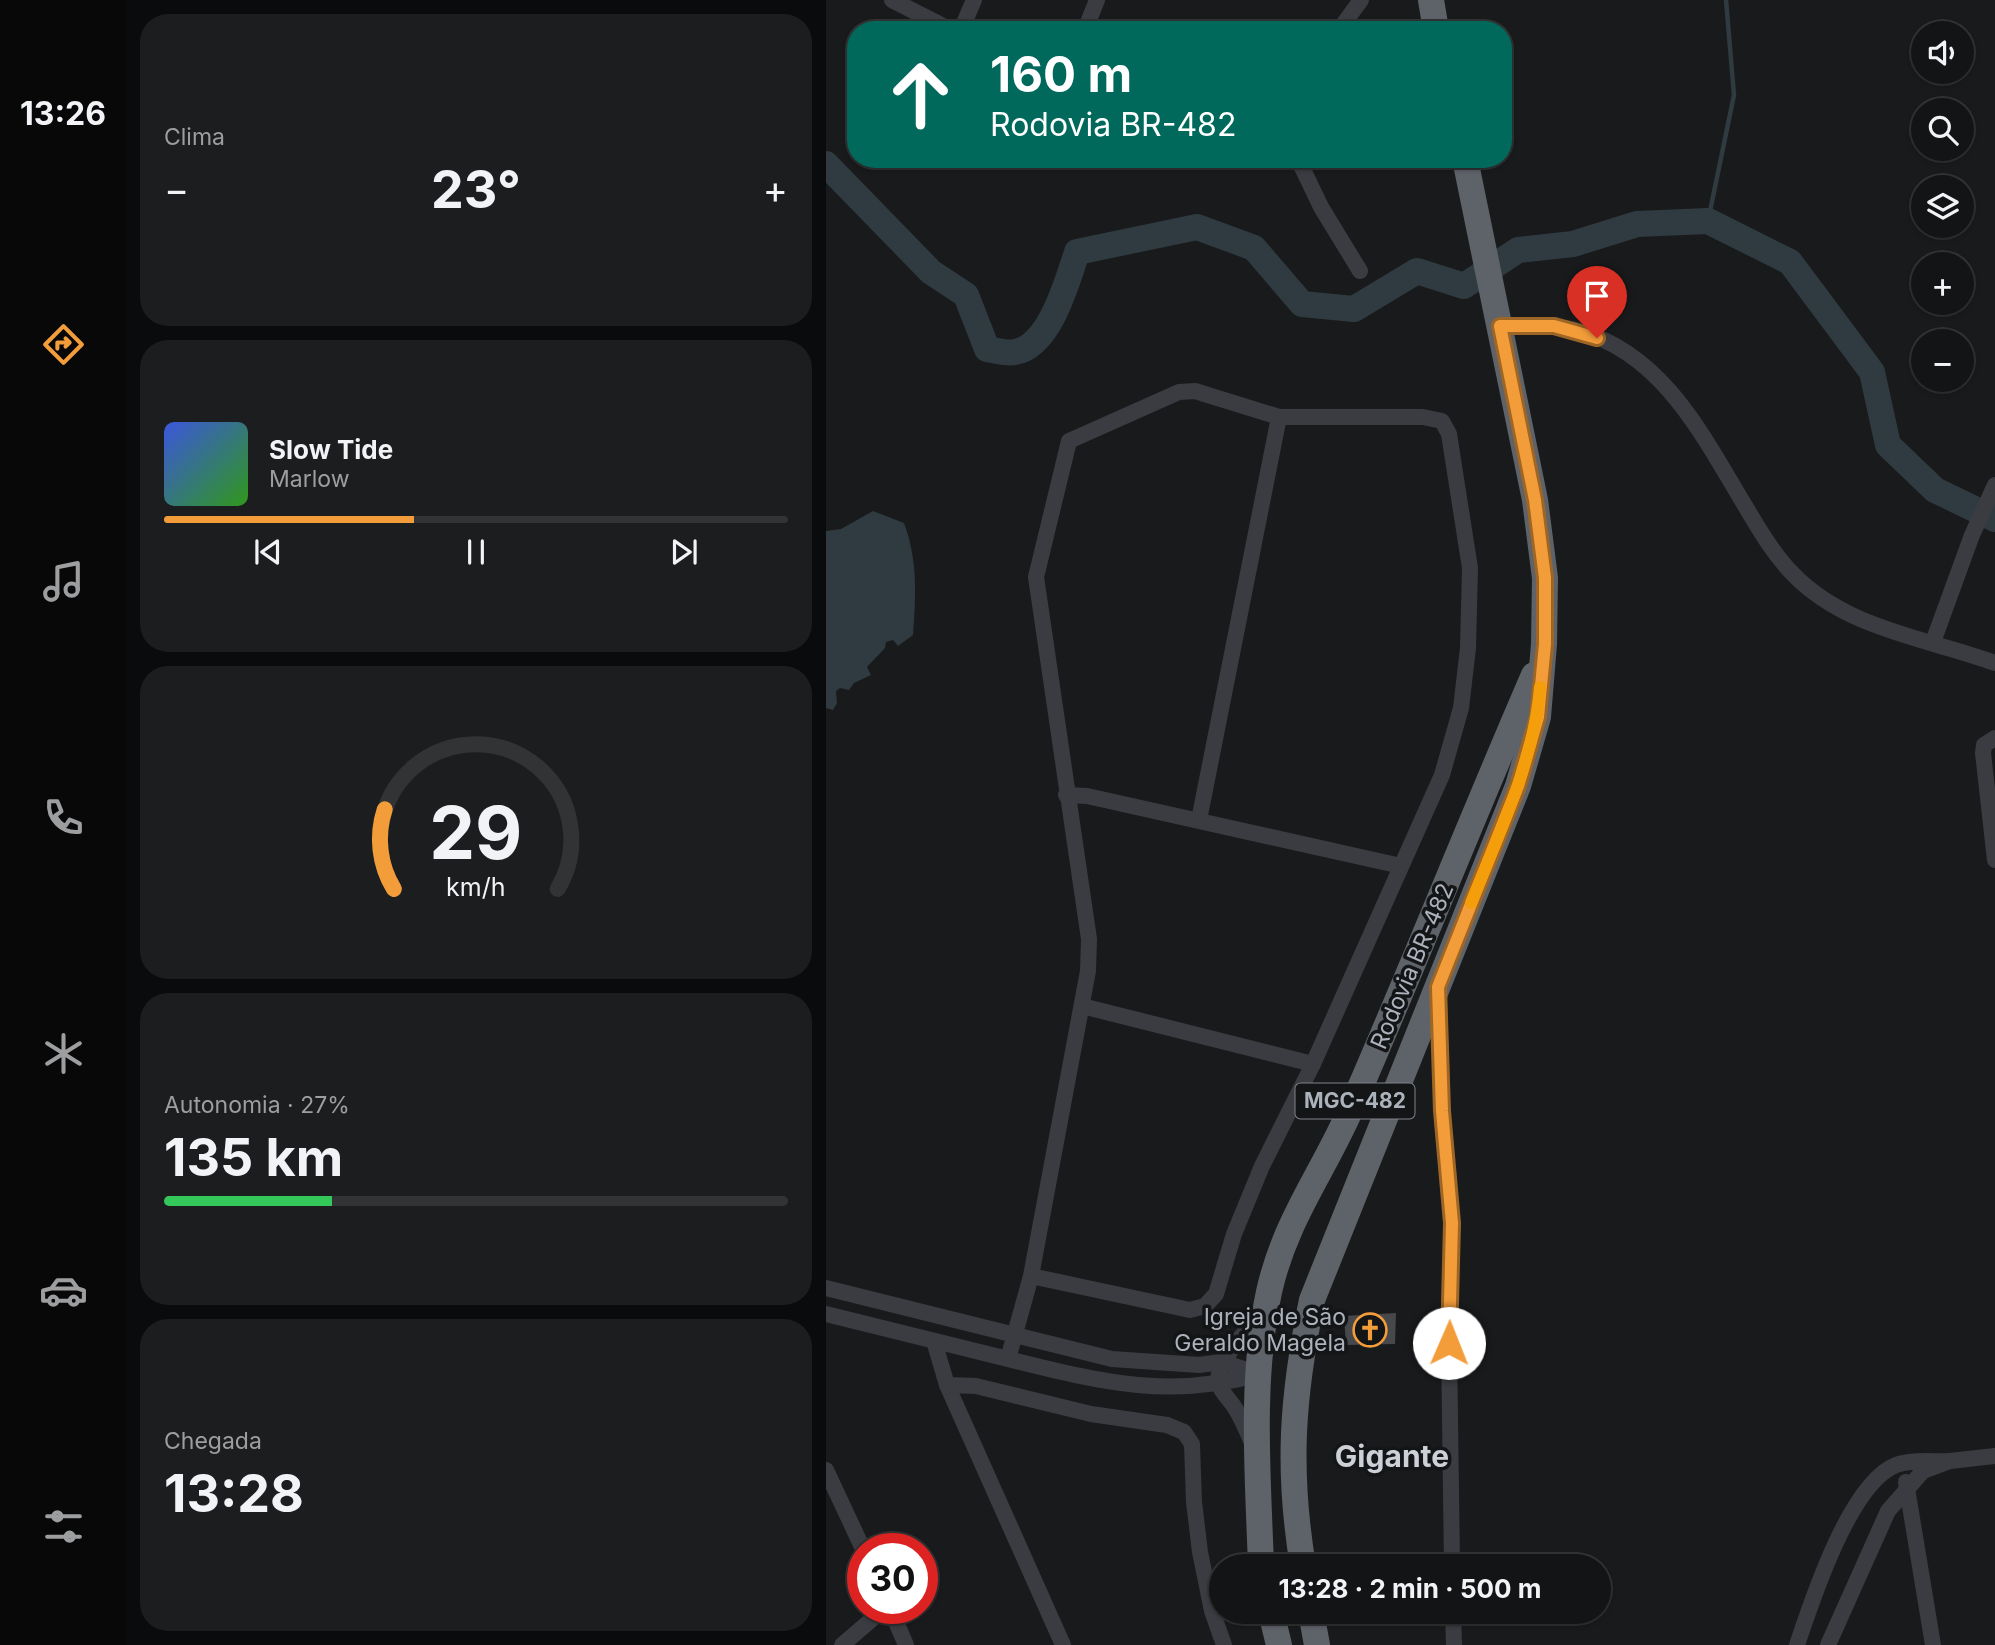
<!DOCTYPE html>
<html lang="pt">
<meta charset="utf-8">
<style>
body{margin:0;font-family:Inter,sans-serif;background:#1c1d1e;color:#f1f3f6;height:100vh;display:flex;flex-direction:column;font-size:26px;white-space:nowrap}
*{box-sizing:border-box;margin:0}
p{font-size:23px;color:#9d9ea0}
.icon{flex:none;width:38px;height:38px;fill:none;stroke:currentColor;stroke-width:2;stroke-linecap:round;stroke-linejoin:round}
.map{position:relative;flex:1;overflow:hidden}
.panel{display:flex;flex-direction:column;gap:14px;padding:14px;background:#0a0b0c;width:700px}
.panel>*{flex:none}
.banner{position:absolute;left:21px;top:21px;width:665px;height:147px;border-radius:28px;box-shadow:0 2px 5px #0004,0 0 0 2px #323334;background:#00695c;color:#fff;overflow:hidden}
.controls{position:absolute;left:1085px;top:21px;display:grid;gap:14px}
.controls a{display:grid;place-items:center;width:63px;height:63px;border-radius:50%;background:#131415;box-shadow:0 2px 5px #0004,0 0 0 2px #323334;font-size:35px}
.speed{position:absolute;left:21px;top:1533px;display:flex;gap:14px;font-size:35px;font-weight:700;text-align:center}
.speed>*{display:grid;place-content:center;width:91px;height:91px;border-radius:50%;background:#131415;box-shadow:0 2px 5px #0004,0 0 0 2px #323334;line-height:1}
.speed .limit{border:10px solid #d22;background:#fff;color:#111}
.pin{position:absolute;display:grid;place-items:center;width:60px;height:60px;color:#fff;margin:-72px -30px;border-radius:50% 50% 50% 0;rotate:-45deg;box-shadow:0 0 7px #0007}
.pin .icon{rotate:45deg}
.me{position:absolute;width:77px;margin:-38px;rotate:1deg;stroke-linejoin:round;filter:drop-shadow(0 0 5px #0008)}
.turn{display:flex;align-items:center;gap:24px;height:147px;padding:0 28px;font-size:32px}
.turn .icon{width:91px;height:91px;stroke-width:2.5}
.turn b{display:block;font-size:49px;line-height:60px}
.big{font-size:52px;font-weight:700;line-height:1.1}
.panel .tile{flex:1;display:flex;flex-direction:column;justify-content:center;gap:10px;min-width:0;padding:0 24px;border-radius:28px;background:#1c1d1e}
.panel .dial{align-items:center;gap:0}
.dial svg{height:182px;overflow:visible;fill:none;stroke:#323334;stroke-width:7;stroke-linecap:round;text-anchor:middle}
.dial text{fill:#f1f3f6;stroke:none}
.song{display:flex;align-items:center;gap:21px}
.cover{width:84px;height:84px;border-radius:10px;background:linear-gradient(135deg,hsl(230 70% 55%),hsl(110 70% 35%))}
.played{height:7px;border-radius:4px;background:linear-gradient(90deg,#f39d3a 40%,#323334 40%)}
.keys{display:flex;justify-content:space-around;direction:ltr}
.heat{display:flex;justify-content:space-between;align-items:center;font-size:38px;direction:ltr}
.charge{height:10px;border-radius:5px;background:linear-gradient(90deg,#34c759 27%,#323334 0)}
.trip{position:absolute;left:383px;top:1554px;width:402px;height:70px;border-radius:35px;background:#131415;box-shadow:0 2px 5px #0004,0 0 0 2px #323334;font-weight:700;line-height:70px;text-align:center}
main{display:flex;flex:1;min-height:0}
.tab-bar{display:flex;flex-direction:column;width:126px;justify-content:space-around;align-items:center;background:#080808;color:#9d9ea0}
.tab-bar .icon{width:49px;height:49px}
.tab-bar .selected{color:#f39d3a}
.tab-bar b{font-size:32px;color:#f1f3f6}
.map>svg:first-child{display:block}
.water{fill:#2f3b40}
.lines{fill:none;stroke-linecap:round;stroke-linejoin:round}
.stream{stroke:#2f3b40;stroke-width:4.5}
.river{stroke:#2f3b40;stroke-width:26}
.building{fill:#46484c}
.minor{stroke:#3a3c41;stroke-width:16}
.trunk{stroke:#5e6269;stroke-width:26}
.route-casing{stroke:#9e6626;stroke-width:18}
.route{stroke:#f39d3a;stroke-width:12}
.slow{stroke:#f59e0b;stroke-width:12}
.labels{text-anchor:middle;stroke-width:7;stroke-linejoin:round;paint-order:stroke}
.shield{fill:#141517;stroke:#7e838a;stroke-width:2}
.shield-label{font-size:21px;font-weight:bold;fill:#acb2bb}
.street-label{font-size:23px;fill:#acb2bb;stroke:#141517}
.poi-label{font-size:23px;fill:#acb2bb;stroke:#141517;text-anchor:end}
.district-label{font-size:30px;font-weight:bold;fill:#cdd1d7;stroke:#141517}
</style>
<main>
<nav class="tab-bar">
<b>13:26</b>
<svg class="icon selected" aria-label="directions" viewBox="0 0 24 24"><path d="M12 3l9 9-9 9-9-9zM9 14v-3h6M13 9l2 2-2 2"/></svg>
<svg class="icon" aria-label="music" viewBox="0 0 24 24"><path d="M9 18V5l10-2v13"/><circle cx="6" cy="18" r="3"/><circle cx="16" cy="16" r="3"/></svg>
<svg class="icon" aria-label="phone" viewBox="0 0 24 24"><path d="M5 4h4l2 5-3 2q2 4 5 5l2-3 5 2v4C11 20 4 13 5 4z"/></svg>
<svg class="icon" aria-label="climate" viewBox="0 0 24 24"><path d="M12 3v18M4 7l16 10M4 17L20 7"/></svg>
<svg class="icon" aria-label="car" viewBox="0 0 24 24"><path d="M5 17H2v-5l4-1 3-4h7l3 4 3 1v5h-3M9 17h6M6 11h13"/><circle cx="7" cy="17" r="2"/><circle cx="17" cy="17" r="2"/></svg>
<svg class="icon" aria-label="filters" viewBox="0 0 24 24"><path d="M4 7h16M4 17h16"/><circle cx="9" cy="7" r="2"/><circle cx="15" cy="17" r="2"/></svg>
</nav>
<section class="panel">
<div class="tile"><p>Clima</p>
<div class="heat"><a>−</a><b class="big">23°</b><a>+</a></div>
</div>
<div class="tile">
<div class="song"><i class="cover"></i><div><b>Slow Tide</b><p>Marlow</p></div></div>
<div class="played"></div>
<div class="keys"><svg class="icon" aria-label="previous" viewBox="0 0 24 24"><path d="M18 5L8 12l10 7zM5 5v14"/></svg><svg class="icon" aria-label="pause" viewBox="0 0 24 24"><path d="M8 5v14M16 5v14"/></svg><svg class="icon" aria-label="next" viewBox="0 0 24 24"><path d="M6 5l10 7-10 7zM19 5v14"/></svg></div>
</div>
<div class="tile dial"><svg viewBox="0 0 100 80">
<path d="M14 69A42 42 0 1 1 86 69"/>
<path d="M14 69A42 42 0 0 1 10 34" stroke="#f39d3a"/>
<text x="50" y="56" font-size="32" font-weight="700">29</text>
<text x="50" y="72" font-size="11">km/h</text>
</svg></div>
<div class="tile"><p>Autonomia · 27%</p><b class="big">135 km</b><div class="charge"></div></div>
<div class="tile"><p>Chegada</p><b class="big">13:28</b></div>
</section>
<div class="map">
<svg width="1169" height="1645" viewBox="0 0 1169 1645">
<rect width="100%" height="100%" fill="#191a1c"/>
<path class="water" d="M47,511L78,523C92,561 90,596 87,635L72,646L67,640L60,642L59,648L41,667L45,675L28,683L23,690L14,688L10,691L11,703L7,710L0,708V531L15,529Z"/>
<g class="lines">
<polyline class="stream" points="882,221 908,95 900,0"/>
<path class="river" d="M0,164L105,272L140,295L161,349C169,350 181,354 189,352C224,346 241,282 251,252L371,227L428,248L476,304L528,309L591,271L638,286L692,250L747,244L811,224L882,221L964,262L1046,372L1062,445L1109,490L1169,519"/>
</g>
<polygon class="building" points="570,1313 569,1344 520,1345 518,1316"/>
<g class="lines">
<g class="minor">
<polyline points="66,0 125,30"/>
<polyline points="135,30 148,0"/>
<polyline points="259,30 271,0"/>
<polyline points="513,30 535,0"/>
<polyline points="472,159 495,207 534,271"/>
<polyline points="474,165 500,159"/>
<path d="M674,326C701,326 728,324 754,331C835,354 875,432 915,499C930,524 946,553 967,574C1020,629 1100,638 1169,663"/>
<polyline points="1107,642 1146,535 1169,485"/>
<polyline points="1169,738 1158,745 1157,753 1169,860"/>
<polyline points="240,795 261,796 575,866"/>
<polyline points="373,820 453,417"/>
<polyline points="613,996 616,1111 626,1223 623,1343 626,1566"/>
<polyline points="256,1006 487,1064"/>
<polyline points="0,1288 286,1359 373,1365 395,1362 434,1374"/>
<path d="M0,1314C61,1329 121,1344 182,1359C272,1381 341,1400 434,1374"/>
<polyline points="108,1341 121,1385 237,1645"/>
<polyline points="182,1359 205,1276 262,971 263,939 210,577 243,441 353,392 369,391 453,417 597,417 616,421 623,434 644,568 642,648 635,708 616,775 487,1064 436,1166 408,1234 390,1294 379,1306 364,1310 205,1276"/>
<polyline points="121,1385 150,1386 265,1414 341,1425 358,1432 366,1444 368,1502 374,1552 386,1611 398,1645"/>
<path d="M426,1443C421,1431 416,1419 409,1408C405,1401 396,1393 393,1385C386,1365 424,1329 435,1310"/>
<polyline points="1124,1461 1169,1456"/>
<polyline points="0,1470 37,1549"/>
<polyline points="1080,1482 1107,1645"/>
<polyline points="64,1608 80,1645"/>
<polyline points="627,1612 628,1645"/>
<polyline points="16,1645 59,1608"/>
<path d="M971,1645C986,1600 1024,1483 1070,1465C1086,1459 1108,1462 1124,1461L1097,1471L1062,1511L1002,1645"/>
</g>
<g class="trunk">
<polyline points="605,0 610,30"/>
<path d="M435,1566C432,1476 424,1381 443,1292C459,1219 499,1170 527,1104C589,962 646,818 708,675"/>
<path d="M477,1566C461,1469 466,1397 486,1300L692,786L712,717L718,644L719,578L709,500L639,159"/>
<polyline points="445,1612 453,1645"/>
<polyline points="485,1612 491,1645"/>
</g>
</g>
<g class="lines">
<defs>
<polyline id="route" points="623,1343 626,1223 616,1111 612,987 692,786 712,717 719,644 719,578 709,500 674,326 728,326 771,338"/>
</defs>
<use href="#route" class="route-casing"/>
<use href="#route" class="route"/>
<path class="slow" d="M645,903C673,833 708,762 714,687"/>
</g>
<defs>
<symbol id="church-ring" viewBox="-11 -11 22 22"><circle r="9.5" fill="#141517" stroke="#f39d3a" stroke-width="1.5"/><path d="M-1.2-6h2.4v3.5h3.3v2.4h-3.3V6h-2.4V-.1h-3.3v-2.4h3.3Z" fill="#f39d3a"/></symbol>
</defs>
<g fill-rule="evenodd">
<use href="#church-ring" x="525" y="1311" width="38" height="38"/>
</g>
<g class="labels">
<rect class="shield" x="469.5" y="1083.5" width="119" height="35" rx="5"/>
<g class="shield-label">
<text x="529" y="1108">MGC-482</text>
</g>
<g class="street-label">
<text transform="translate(586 966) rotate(-67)" y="8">Rodovia BR-482</text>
</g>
<g class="poi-label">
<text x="520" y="1325">Igreja de São<tspan x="520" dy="26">Geraldo Magela</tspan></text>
</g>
<g class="district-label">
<text x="566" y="1467">Gigante</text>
</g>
</g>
</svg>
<div class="controls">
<a><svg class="icon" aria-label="sound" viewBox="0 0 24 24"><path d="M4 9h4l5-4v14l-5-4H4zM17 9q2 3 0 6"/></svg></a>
<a><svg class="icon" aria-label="search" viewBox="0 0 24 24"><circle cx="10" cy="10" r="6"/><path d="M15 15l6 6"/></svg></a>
<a><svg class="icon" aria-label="layers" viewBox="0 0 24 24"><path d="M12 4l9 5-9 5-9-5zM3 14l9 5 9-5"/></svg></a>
<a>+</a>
<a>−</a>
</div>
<div class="speed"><div class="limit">30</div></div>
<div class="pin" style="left:771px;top:338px;background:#d93025"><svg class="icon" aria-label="arrive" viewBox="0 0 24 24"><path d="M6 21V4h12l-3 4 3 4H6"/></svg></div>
<svg class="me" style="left:623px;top:1343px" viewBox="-20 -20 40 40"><circle r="19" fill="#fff"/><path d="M0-13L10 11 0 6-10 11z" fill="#f39d3a"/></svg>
<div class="trip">13:28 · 2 min · 500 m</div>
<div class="banner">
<div class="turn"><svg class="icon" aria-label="ahead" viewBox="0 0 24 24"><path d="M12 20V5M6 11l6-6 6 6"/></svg><div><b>160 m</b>Rodovia BR-482</div></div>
</div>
</div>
</main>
